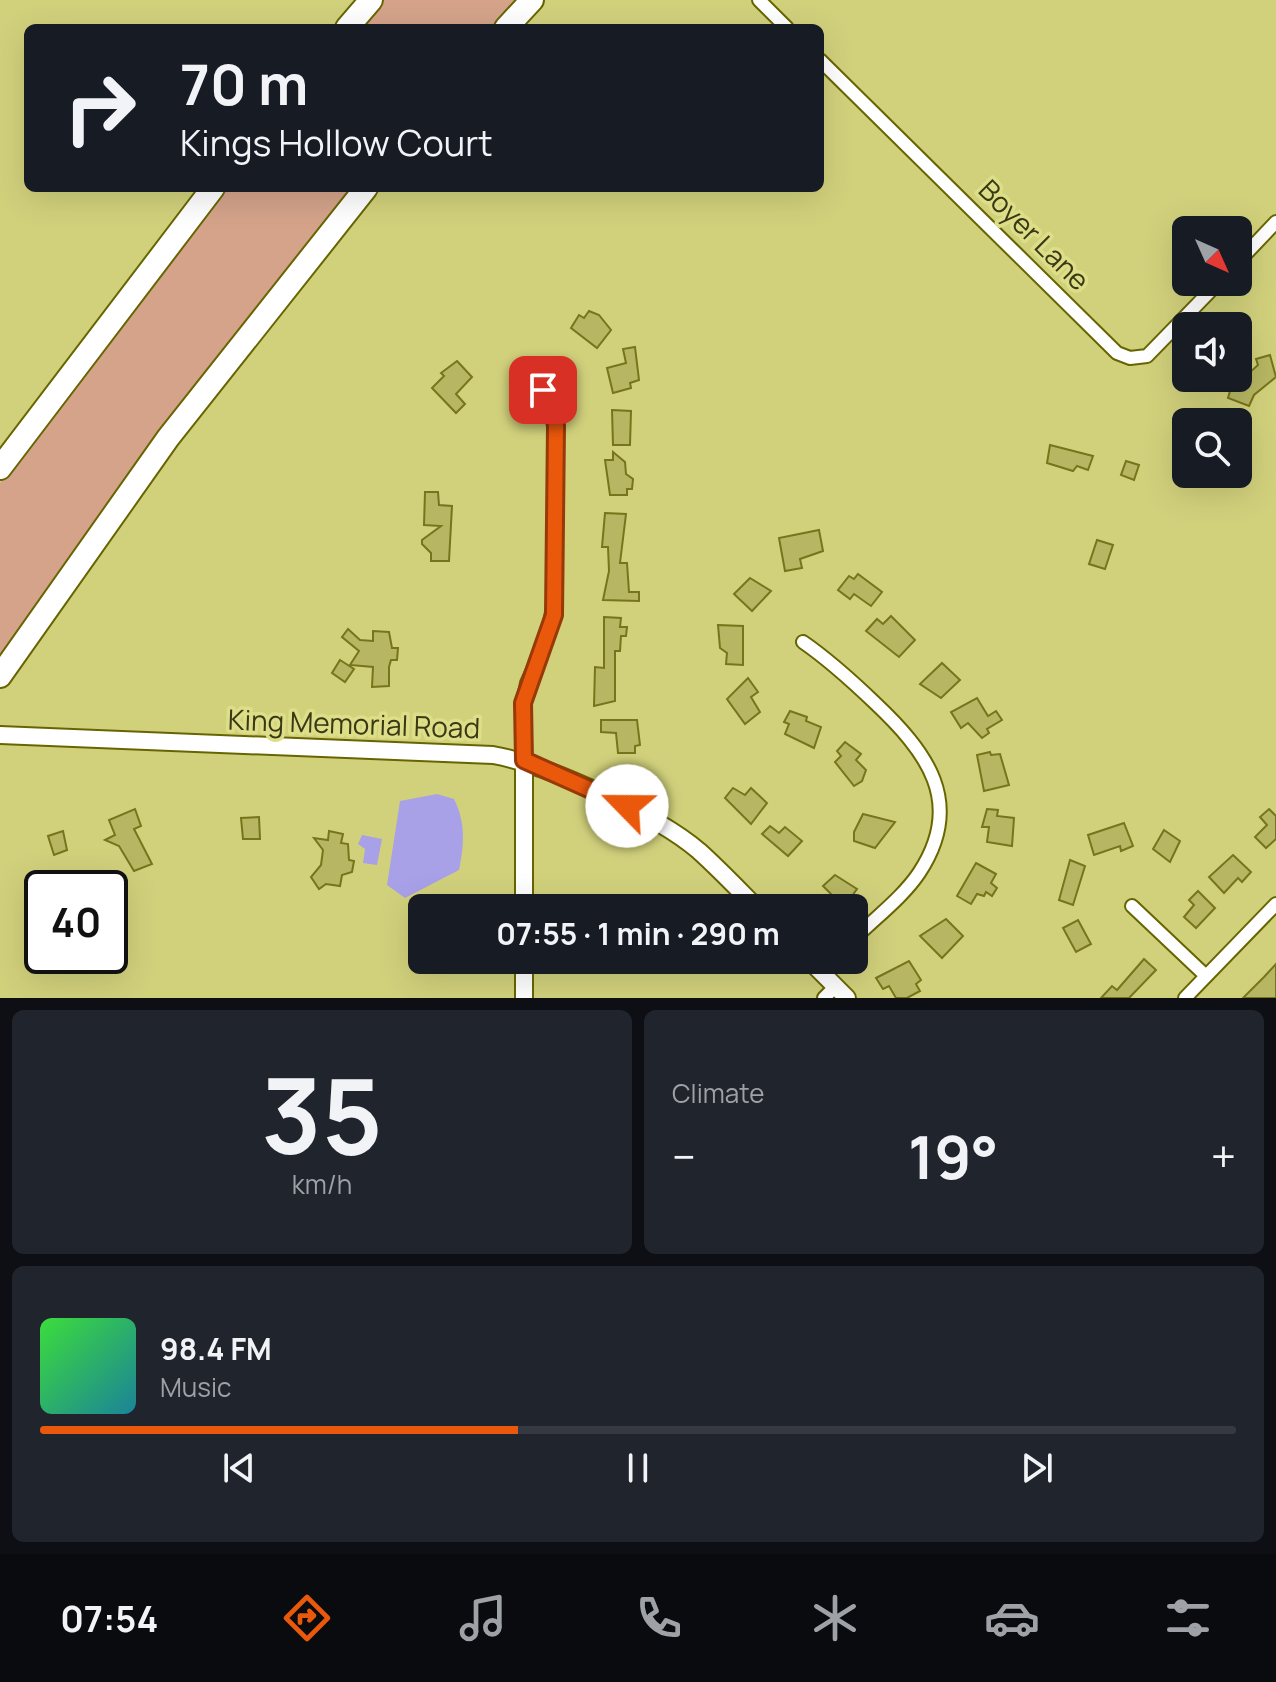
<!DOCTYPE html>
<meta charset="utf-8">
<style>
body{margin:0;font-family:Manrope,sans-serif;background:#20242c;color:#f1f3f6;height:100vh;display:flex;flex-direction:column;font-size:30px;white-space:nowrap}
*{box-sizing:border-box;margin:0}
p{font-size:26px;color:#9ea1a6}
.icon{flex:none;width:44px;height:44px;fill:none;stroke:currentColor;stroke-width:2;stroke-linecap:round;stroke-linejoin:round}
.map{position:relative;height:998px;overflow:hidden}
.side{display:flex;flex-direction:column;gap:12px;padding:12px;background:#0d0f14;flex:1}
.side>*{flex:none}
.guide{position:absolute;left:24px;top:24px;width:800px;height:168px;border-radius:12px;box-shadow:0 8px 32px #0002;background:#171b24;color:#f1f3f6;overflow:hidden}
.needle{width:52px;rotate:135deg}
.controls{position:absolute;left:1172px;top:216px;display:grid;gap:16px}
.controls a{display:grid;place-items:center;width:80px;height:80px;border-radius:12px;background:#171b24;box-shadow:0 8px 32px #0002;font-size:40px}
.speed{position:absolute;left:24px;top:870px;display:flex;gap:16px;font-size:40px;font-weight:700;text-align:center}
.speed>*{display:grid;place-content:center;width:104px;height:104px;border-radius:50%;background:#171b24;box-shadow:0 8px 32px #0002;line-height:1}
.speed .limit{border:4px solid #111;border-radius:12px;background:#fff;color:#111}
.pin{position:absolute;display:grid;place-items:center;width:68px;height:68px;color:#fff;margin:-34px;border-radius:16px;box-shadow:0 4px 12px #0006}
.me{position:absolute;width:88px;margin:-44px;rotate:293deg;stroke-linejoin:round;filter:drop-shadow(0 0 6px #0008)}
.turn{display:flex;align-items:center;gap:28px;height:168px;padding:0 24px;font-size:36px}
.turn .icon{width:104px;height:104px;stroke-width:2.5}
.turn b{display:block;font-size:56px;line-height:68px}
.big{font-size:60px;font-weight:700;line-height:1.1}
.side .card{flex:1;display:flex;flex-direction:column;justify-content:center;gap:12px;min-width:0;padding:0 28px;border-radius:12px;background:#20242c}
.side .dial{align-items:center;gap:0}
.dial b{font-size:104px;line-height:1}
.song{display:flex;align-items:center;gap:24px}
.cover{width:96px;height:96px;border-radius:12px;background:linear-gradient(135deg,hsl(120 70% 55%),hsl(190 70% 35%))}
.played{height:8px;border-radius:4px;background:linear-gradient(90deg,#ea580c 40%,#363941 40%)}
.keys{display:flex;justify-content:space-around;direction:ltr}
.heat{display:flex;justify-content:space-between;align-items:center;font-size:44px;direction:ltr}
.side .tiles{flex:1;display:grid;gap:12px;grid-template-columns:1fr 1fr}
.card:last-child{grid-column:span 2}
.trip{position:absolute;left:408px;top:894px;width:460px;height:80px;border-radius:12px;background:#171b24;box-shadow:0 8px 32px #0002;font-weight:700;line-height:80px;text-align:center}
.dock{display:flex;height:128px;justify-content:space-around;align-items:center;background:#090b0e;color:#9ea1a6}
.dock .icon{width:56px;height:56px}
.dock .on{color:#ea580c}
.dock b{font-size:36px;color:#f1f3f6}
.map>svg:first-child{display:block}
.green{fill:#d4a38a}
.water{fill:#a9a1e8}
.building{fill:#b7b763;stroke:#76751b;stroke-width:2}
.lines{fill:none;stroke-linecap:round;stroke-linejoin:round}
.minor-casing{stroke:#676500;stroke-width:16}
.tertiary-casing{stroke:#676500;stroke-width:20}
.motorway-casing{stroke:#676500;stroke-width:26}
.minor{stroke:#fff;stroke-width:12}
.tertiary{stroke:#fff;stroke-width:16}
.motorway{stroke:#fff;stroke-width:22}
.route-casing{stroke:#983908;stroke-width:20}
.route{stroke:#ea580c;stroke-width:14}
.labels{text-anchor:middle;stroke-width:7;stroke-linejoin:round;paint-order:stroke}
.street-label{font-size:28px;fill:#393915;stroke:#dede89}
</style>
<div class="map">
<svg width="1276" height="998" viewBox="0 0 1276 998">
<rect width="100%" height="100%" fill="#d1d17c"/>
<g class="green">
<polygon points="383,0 519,0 495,28 361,28"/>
<polygon points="225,188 350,188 148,453 0,660 0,483"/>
</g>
<g class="water">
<path d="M437,794L454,799C466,823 464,845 459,870L405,898L387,885L400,801Z"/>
<polygon points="362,835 382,839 377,865 363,863 365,849 358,844"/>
</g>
<g class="building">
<polygon points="589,311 599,315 611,330 597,348 571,328 579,315 584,318"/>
<polygon points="635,347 639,380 630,383 631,388 613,393 607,368 626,363 623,349"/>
<polygon points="1270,355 1276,377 1254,395 1249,406 1228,398 1232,384 1236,385 1258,365 1256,359"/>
<polygon points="457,361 472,377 456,394 465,404 456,413 432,388 444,376 441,373"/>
<polygon points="612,410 631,411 630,445 613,445"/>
<polygon points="1050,445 1093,456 1088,470 1077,466 1073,471 1047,463"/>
<polygon points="613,452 625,462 626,474 633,479 632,489 627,489 627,495 610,495 605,460 613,460"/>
<polygon points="1126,461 1139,465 1134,480 1121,475"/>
<polygon points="425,492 438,492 439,505 452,506 449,561 431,561 431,553 422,544 422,540 441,526 424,525"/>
<polygon points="605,513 626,514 620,563 627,563 629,592 639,592 639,601 603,600 609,571 608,547 602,547"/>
<polygon points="819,530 823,551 800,559 802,568 785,571 779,538"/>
<polygon points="1097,540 1113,545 1105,569 1089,564"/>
<polygon points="858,574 882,592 871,606 854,594 850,599 838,590 849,576 854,579"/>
<polygon points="750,578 771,591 752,611 734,594"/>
<polygon points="891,616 915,640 899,657 866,631 877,619 883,624"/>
<polygon points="604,617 621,618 620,627 627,627 626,636 621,636 620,651 615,651 615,701 594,706 595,667 604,668"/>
<polygon points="718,625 743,626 743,665 726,664 727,653 720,648"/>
<polygon points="348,629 360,640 373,641 373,631 389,632 392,648 398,648 397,660 391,660 389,667 389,686 372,687 373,667 350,665 359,651 342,637"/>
<polygon points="340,660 354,669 345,682 332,673"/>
<polygon points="942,663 960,680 941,698 920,684"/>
<polygon points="748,678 758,692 751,697 760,712 745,724 727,699"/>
<polygon points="977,698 988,716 996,711 1002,720 987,729 989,733 982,738 968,723 961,728 951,712"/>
<polygon points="790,711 807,717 806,721 821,727 814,748 785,734 789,724 784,722"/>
<polygon points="601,720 637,720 640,745 635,746 635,753 618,753 616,733 601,732"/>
<polygon points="845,742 861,754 856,760 866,770 862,781 854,786 835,762 841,756 837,751"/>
<polygon points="990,752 991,755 1000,754 1009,785 984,791 977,755"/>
<polygon points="733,788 745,795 751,788 767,803 751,824 725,798"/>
<polygon points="135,809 141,826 134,829 152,864 134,871 119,846 105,840 115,835 109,820"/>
<polygon points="987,809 998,810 997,816 1014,818 1012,846 987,842 989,827 982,827"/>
<polygon points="1269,809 1276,816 1276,839 1266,848 1255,837 1267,825 1260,817"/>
<polygon points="863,814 895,822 875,848 854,841 854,832"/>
<polygon points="259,817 260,839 243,839 241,818"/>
<polygon points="1124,823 1133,846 1121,851 1120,846 1094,855 1088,835"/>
<polygon points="770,826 779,833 785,827 802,841 788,856 762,834"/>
<polygon points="1164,830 1180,841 1170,862 1153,849"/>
<polygon points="63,831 67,850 54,855 48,836"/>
<polygon points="329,831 343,834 341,843 348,844 349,860 354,861 352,872 342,875 340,886 326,884 319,889 311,877 321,865 323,850 314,838 328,840"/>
<polygon points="1233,855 1251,872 1242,882 1238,878 1224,893 1209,877"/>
<polygon points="1070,860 1085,866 1073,905 1059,900"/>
<polygon points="976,863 996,874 991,883 997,888 992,896 986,892 984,896 977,894 971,904 957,896"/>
<polygon points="835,875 857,889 844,907 823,886"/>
<polygon points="1198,891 1215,908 1196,928 1184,917 1194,905 1189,900"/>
<polygon points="946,919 963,936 942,958 920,936"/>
<polygon points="1078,920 1091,944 1076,952 1063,928"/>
<polygon points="1144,959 1156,970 1129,998 1101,998 1112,986 1117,990"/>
<polygon points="909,961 921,980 916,984 920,991 907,998 896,998 889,986 883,989 876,978"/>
<polygon points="1276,964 1276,998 1243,998 1264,977"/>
</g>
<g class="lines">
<defs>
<g id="minor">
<polyline points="759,0 787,28"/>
<polyline points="820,60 1117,353 1130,358 1147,356 1219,282"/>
<polyline points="1238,262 1276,222"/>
<path d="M803,642C829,660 851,680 874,702C926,751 966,802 919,873C903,897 875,918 854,939"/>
<polyline points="524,760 523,703 527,683 547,639 555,596 556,426 543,390"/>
<polyline points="1132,906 1206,976"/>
<polyline points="821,971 832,960"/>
<polyline points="824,998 836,986"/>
<polyline points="1185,998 1276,904"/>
</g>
<g id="tertiary">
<path d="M0,735L493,755C548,765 657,815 699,851C719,869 738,889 757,908"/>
<polyline points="524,760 524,908"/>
<polyline points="524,960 524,998"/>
<polyline points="809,960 847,998"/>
</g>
<g id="motorway">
<polyline points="347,28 371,0"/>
<polyline points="506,28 532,0"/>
<polyline points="0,468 213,188"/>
<polyline points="0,676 168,438 366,188"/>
</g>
</defs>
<use href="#minor" class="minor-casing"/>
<use href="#tertiary" class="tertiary-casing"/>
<use href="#motorway" class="motorway-casing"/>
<use href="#minor" class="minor"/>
<use href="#tertiary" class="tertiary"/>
<use href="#motorway" class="motorway"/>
</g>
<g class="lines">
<defs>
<polyline id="route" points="543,390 553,409 556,426 554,615 523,703 524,760 627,806"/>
</defs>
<use href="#route" class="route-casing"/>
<use href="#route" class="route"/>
</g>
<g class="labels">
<g class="street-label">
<text transform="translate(1034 235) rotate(45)" y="10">Boyer Lane</text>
<text transform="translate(354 724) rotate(2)" y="10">King Memorial Road</text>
</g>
</g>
</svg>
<div class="controls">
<a><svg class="needle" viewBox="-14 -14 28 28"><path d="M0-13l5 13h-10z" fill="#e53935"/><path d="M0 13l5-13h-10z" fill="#9ea1a6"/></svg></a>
<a><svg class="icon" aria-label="sound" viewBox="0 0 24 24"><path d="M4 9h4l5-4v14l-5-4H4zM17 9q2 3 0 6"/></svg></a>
<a><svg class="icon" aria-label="search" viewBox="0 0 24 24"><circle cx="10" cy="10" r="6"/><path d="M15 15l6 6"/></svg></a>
</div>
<div class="speed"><div class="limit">40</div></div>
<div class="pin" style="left:543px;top:390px;background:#d93025"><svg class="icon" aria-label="arrive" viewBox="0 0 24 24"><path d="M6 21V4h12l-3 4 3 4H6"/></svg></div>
<svg class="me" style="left:627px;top:806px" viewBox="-20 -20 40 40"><circle r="19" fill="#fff"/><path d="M0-13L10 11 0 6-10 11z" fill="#ea580c"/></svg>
<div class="trip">07:55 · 1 min · 290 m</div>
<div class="guide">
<div class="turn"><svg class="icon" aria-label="right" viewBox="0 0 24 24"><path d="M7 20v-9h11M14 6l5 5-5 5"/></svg><div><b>70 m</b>Kings Hollow Court</div></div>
</div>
</div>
<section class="side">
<div class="tiles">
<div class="card dial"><b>35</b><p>km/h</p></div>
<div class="card"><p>Climate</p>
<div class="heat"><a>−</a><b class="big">19°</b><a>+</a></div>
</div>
<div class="card">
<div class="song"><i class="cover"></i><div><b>98.4 FM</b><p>Music</p></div></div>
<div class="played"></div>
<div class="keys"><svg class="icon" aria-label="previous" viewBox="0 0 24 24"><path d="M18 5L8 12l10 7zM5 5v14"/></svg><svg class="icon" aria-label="pause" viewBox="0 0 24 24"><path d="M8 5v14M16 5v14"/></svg><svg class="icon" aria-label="next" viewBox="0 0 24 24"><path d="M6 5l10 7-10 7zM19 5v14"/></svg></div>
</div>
</div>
</section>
<nav class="dock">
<b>07:54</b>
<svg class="icon on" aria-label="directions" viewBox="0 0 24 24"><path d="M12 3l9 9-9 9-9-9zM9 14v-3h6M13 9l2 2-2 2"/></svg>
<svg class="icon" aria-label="music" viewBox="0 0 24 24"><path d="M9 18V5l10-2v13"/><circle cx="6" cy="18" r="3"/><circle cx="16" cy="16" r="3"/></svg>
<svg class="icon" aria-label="phone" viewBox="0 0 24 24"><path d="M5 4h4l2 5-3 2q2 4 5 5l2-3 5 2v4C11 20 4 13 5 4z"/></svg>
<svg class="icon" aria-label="climate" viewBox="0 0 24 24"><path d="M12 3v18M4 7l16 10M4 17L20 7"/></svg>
<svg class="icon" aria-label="car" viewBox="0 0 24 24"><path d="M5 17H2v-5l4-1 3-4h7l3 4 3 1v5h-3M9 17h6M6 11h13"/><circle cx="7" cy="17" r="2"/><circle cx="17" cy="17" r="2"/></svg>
<svg class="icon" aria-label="filters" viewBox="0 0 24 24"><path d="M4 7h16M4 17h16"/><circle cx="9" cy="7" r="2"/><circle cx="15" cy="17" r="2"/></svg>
</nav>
